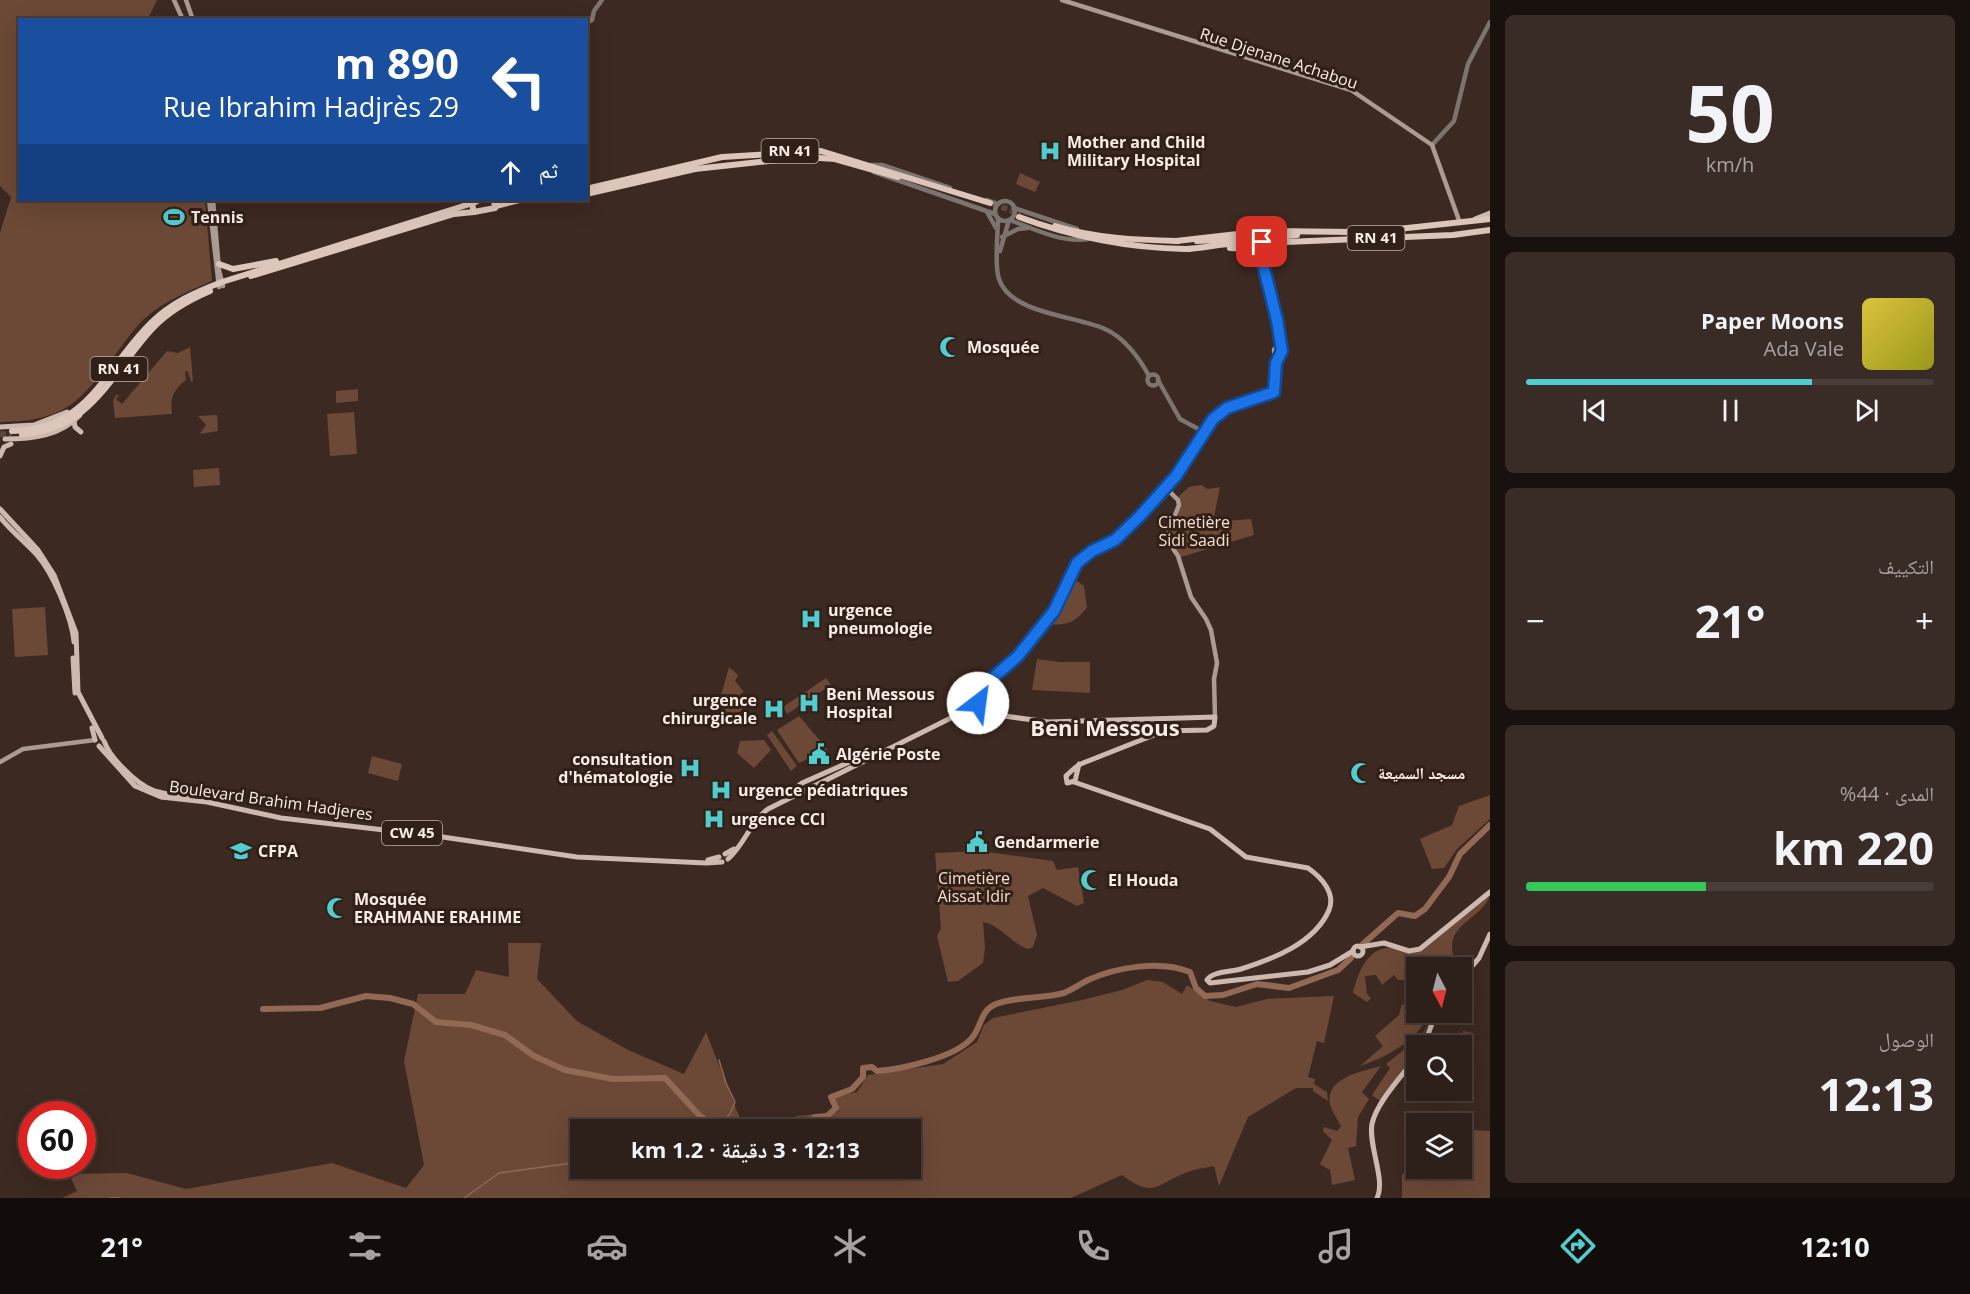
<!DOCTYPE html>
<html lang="ar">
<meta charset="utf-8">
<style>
body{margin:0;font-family:"Open Sans","Noto Naskh Arabic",sans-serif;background:#392c26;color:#f1f3f6;direction:rtl;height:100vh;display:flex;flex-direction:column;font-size:22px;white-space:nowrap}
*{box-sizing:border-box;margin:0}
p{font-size:20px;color:#a7a2a2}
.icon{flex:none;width:33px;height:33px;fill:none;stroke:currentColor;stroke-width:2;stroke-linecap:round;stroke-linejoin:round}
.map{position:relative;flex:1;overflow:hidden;direction:ltr}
.drawer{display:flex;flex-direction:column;gap:15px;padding:15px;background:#19110e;width:480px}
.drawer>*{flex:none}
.top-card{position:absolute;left:18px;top:18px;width:570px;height:183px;border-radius:0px;box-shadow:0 6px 24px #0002,0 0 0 2px #483d38;direction:rtl;background:#1a4fa0;color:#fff;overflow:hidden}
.needle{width:39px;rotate:173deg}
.tools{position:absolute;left:1406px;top:957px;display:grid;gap:12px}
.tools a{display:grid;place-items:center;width:66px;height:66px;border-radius:0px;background:#2d1f19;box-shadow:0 6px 24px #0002,0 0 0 2px #483d38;font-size:30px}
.speed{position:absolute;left:18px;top:1101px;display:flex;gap:12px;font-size:30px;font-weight:700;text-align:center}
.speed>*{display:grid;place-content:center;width:78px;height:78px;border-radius:50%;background:#2d1f19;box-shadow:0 6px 24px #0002,0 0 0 2px #483d38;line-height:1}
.speed .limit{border:9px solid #d22;background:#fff;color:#111}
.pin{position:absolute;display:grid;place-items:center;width:51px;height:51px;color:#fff;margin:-26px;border-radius:12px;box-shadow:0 3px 9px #0006}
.me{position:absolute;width:66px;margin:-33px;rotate:30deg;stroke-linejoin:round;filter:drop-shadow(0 0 4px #0008)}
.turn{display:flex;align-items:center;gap:21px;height:126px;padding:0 30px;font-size:27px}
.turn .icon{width:78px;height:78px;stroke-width:2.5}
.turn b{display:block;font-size:42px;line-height:51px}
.then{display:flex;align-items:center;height:57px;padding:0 30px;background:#0003;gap:12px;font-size:22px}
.big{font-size:45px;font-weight:700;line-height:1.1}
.drawer .widget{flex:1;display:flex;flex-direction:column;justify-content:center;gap:9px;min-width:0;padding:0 21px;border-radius:9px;background:#392c26}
.drawer .dial{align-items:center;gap:0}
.dial b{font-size:78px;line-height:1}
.song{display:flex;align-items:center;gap:18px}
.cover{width:72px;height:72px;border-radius:9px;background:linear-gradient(135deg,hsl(50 70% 55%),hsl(60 70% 35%))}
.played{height:6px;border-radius:3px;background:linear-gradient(90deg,#52cdcf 70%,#483d38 70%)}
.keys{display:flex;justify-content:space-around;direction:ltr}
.heat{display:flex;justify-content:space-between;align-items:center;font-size:33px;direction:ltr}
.charge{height:9px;border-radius:4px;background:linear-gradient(90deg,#34c759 44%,#483d38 0)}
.trip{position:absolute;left:570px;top:1119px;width:351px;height:60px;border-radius:0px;background:#2d1f19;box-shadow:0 6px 24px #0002,0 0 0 2px #483d38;font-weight:700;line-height:60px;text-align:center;direction:rtl}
.tab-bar{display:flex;height:96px;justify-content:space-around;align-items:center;background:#120c0a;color:#a7a2a2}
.tab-bar .icon{width:42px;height:42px}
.tab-bar .selected{color:#52cdcf}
.tab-bar b{font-size:27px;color:#f1f3f6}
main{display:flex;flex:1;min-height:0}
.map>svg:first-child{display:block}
.green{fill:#6c4836}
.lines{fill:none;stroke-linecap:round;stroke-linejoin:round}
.stream{stroke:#926955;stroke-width:1.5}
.river{stroke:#926955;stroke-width:6}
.trunk-tunnel{stroke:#58463f;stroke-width:6;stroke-dasharray:6 3;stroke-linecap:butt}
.tertiary{stroke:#7d746f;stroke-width:4.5}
.secondary{stroke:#aa9b93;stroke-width:4.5}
.primary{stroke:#cdb9af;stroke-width:5}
.trunk{stroke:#dcc6bc;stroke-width:6}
.route-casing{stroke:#114b97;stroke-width:15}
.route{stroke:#1a73e8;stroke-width:10}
.labels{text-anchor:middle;stroke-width:6;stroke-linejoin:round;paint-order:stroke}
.shield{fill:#312017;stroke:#beb0a9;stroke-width:1.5}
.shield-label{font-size:15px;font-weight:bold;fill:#faede7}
.street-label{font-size:16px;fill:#faede7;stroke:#312017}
.poi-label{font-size:16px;font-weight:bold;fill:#faede7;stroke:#312017;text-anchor:start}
.park-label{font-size:16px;fill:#faded0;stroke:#312017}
.district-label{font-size:22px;font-weight:bold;fill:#faede7;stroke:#312017}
</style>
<main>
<section class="drawer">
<div class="widget dial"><b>50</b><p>km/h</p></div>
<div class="widget">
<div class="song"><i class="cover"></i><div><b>Paper Moons</b><p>Ada Vale</p></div></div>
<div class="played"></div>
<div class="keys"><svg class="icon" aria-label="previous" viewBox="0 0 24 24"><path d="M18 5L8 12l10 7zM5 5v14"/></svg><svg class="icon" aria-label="pause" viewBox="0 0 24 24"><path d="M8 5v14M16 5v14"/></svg><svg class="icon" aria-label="next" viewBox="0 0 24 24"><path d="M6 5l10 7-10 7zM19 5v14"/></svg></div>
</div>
<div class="widget"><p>التكييف</p>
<div class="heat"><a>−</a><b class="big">21°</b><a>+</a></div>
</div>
<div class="widget"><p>المدى · 44%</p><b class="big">220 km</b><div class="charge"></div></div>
<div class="widget"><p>الوصول</p><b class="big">12:13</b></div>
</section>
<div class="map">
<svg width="1490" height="1198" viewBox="0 0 1490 1198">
<rect width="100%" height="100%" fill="#3c2921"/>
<g class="green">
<path d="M0,0H157L148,19L20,20V200H205L212,281C189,291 162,302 144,319C134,328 126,341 118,351C80,402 67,421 0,422V233L11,197L0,186Z"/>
<polygon points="1020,173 1040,182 1035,192 1016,184"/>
<path d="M190,347L193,381L191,382L188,372L185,371L186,380C173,390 170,398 172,414L115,418L113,401L116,395H119L116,399L122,404L167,351L178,353Z"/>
<polygon points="358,389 358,401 336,403 336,391"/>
<polygon points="354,412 357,454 330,456 327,414"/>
<polygon points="217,415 218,431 200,434 206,425 198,416"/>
<polygon points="219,468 220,485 194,487 193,470"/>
<polygon points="1201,485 1208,489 1220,487 1213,522 1251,519 1254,535 1181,557 1168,537 1178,515 1179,496 1189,487"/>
<path d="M1071,577L1084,586L1087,607C1076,623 1065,626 1047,624Z"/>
<polygon points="45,607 48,655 15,657 12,609"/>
<polygon points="1037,659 1059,662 1090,662 1090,693 1032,690"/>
<polygon points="729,667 738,675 735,681 744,692 740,694 747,707 736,714 717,720 712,714 725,704 720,699"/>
<polygon points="826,678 831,685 787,714 783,707"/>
<polygon points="799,716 828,750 799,763 777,730"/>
<polygon points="772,731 797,766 791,771 767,735"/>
<polygon points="764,740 771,750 754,768 737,753 740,741"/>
<polygon points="372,756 402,764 398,781 368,773"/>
<polygon points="1490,795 1490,819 1457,849 1444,868 1432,869 1420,839 1452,825 1459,806"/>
<path d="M981,851L1053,861L1057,870L1078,867L1084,903L1077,906L1043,888L1028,896L1037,935L1033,947L1028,949C1011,943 1000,925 983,922L985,947L983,963L958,981L948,982L937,936L941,928L935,853Z"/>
<path d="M1490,895C1483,919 1446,923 1453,954L1449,958L1434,963L1436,967L1416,968V973L1413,972L1404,980H1398L1394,975L1382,985L1376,975L1365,976L1367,994L1371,998L1367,1002L1353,993C1357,975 1367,948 1389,948C1402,948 1407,954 1422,951Z"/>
<path d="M508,943H541L537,979L577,1021L628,1050L684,1074L706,1032L744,1129L580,1130V1168H910V1130L758,1129L797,1116L838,1112L834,1101L837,1096L857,1092L868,1075L943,1064L977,1042L984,1025L993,1018L1082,1000L1122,990L1147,980L1163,982L1182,994L1187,985L1210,1001L1236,1007L1267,999L1334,996L1324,1043L1317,1041L1308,1077L1315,1079L1314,1084L1327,1092L1328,1101L1313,1091V1088H1296L1248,1117L1219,1186L1214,1166C1205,1168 1194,1169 1185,1173C1155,1186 1153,1198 1122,1175L1071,1198H62L77,1191L69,1174L127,1173L186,1189L332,1163L406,1188L424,1165L404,1061L418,994H465L476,970L509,977Z"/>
<path d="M1402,1004L1426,1020C1412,1044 1384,1058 1360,1066L1383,1046L1375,1036L1399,1015Z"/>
<polygon points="1429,1022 1419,1045 1416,1046 1416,1051 1380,1101 1372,1095 1390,1068 1386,1064 1421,1036"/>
<polygon points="1463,1031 1473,1033 1472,1057 1461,1056"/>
<path d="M1381,1066L1362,1092L1369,1099L1358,1117L1356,1146L1348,1148L1355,1180L1332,1185L1330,1170L1320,1164L1332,1140L1323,1131L1324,1127L1337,1131L1341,1126C1338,1120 1332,1112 1330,1104C1325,1078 1360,1072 1381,1066Z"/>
<polygon points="1472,1130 1490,1131 1490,1198 1402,1198 1402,1175 1407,1169 1416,1139 1416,1168 1461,1168 1461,1157 1474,1158"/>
</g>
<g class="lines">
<g class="stream">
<polyline points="714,1130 730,1114 735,1102 726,1083 719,1060"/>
<polyline points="110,1198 120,1198"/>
<polyline points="464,1198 499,1173 580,1162"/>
</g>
<g class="river">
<polyline points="1363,944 1398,913 1415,916 1425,909 1449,877 1460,854 1490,825"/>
<polyline points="263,1009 320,1008 366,996 390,998 413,1004 436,1022 471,1025 505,1035 534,1056 565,1070 613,1079 665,1078 700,1116 722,1130"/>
<path d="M798,1130L815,1117L827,1116L836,1108L831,1097L852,1089L863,1077V1068L872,1067L877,1071C902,1069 953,1058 971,1039C982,1028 979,1011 996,1004C1017,996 1043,999 1064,993C1072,990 1080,984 1088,980C1117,967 1160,960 1190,972L1196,988L1205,996L1223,995L1257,984L1289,988L1338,970L1351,958"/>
</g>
<g class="trunk-tunnel">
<polyline points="993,204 1021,214"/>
<polyline points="0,434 12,435"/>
</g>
<g class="tertiary">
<polyline points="541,20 563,20"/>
<polyline points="586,23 592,20 594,11 602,0"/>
<polyline points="1432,145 1454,121 1468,64 1490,22"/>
<polyline points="870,165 882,165 950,188"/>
<polyline points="874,172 995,214"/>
<polyline points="987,200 998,204"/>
<circle cx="1005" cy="211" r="10"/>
<polyline points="1014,208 1077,229"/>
<polyline points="987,212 996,228"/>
<path d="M998,218C998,234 994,265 999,279C1010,314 1077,316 1105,329C1124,337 1140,359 1149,376"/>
<path d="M1010,220C1034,229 1061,243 1088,239"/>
<polyline points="1002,237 1018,229 1028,228"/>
<polyline points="1000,251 1009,220"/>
<circle cx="1153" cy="380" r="5.5"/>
<polyline points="1158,380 1180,419 1204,432"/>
</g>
<g class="secondary">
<polyline points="174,0 183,20"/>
<polyline points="186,0 193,20"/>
<polyline points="1062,0 1351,90 1432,145 1460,223"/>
<polyline points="209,200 219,287"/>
<polyline points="213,200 219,270 223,286"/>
<polyline points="1261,247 1263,268"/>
<polyline points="1255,249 1274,305 1281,349"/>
<circle cx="1278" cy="351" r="4"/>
<polyline points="1166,488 1178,500 1179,505 1166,538 1178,556 1191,597 1206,619 1211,630 1217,663 1214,679 1215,717"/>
<polyline points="973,700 988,682 1018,656 1044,624 1054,611 1077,563 1092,551 1115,540 1140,516 1176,476 1217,415 1235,404 1272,394 1276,363 1275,354"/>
<polyline points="0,762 23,749 95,740"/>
</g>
<g class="primary">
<polyline points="1475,219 1490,213"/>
<polyline points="74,421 75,427 81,432"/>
<polyline points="0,427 34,425 67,412"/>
<path d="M5,439C33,439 60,436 80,415"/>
<polyline points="0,456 4,447 11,444"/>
<polyline points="0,509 38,550 54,575 76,633 78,692 102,738"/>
<path d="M0,517C11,531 25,542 37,555C53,573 72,618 74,642"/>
<polyline points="73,658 75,693"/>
<circle cx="974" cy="703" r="4"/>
<path d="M975,707L997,715L1048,722L1215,717L1214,726L1207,730L1164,731L1083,763C1075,766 1072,771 1066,776L1067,783L1075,781L1079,764"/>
<polyline points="959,710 971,703"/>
<polyline points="92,728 95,740"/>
<path d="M104,741C108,752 115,760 123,768C146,792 158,794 190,796"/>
<polyline points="99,746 135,786 161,797 207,802 281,818 436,836 577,857 706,863 722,862"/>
<path d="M1074,782L1210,829L1246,857L1308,868C1321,877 1336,893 1329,910C1315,943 1273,959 1241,969C1231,972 1213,971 1207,980L1210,983L1308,972L1330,965L1353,951"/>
<polyline points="787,795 802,783 861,757"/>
<polyline points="725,854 734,849"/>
<path d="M728,859C745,844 750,822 768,809L973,707"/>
<polyline points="708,860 719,857"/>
<circle cx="1358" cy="951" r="5"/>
<polyline points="1360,947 1384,943 1409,951 1420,949 1490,892"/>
<polyline points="1461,979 1479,958 1490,934"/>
<polyline points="1424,1046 1436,1012"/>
<path d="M1377,1198C1386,1180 1368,1145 1372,1124C1376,1103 1403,1075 1416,1057"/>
</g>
<g class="trunk">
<polyline points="586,189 722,157 821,151 990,203"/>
<polyline points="586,194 695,169 804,157 835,159 898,177"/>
<polyline points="479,200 472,204 474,212 495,208 494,200"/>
<polyline points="496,206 519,200"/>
<path d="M1019,217C1073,237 1127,248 1185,249C1203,249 1229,241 1245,244C1249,244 1253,248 1257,249L1262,246L1260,239H1253V248"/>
<path d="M1055,226C1095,238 1136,240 1178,241"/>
<polyline points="1260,239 1297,235"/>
<polyline points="1176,241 1264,231 1353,232 1398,229 1490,219"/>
<polyline points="1197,241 1256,238"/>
<polyline points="1262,246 1286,242 1453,235 1490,230"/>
<polyline points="1230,248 1247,249 1259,262"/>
<polyline points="219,264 233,269 276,261"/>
<polyline points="251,276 454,214 474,212"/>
<path d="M12,431C90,429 104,369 151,323C171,303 196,292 222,282L473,203"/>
<path d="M22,434C92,430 111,373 153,328C169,311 189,300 210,291"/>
</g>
</g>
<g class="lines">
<defs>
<polyline id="route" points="978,703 988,682 1018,656 1054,611 1077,563 1092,551 1115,540 1140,516 1176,476 1213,419 1227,408 1274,392 1276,363 1282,351 1277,320 1262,260 1262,242"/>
</defs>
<use href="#route" class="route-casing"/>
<use href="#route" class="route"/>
</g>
<defs>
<symbol id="hospital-bare" viewBox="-9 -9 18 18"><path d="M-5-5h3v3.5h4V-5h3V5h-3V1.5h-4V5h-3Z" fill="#52cdcf" stroke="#312017" stroke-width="2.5" paint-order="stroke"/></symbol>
<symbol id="stadium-bare" viewBox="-9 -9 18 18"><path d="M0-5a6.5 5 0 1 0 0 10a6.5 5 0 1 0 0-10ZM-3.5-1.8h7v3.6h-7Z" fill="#52cdcf" stroke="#312017" stroke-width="2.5" paint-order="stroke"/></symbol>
<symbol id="mosque-bare" viewBox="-9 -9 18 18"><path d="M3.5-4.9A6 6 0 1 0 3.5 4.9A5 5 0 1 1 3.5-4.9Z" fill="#52cdcf" stroke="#312017" stroke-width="2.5" paint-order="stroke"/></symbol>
<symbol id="civic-bare" viewBox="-9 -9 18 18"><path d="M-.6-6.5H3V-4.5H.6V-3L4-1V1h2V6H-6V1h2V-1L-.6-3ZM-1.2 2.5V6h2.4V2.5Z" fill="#52cdcf" stroke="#312017" stroke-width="2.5" paint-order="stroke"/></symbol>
<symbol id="university-bare" viewBox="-9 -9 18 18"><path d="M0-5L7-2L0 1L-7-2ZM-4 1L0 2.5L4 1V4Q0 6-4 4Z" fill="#52cdcf" stroke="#312017" stroke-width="2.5" paint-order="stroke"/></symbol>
</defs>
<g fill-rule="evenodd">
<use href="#hospital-bare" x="1035" y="136" width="30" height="30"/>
<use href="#stadium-bare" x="159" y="202" width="30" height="30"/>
<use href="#mosque-bare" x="935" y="332" width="30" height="30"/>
<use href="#hospital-bare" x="796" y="604" width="30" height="30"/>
<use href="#hospital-bare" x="794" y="688" width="30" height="30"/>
<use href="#hospital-bare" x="759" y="694" width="30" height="30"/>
<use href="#civic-bare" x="804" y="739" width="30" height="30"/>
<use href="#hospital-bare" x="675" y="753" width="30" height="30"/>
<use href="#mosque-bare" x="1346" y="758" width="30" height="30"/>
<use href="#hospital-bare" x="706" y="775" width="30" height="30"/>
<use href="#hospital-bare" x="699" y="804" width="30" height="30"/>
<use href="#civic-bare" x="962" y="827" width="30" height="30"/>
<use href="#university-bare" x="226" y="836" width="30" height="30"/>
<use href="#mosque-bare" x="1076" y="865" width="30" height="30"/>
<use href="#mosque-bare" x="322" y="893" width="30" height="30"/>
</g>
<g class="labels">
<g class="shield">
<rect x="761.5" y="139" width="57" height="24" rx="4.5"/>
<rect x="1347.5" y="226" width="57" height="24" rx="4.5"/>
<rect x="90.5" y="357" width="57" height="24" rx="4.5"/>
<rect x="382" y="821" width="60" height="24" rx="4.5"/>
</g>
<g class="shield-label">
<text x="790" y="156">RN 41</text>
<text x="1376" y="243">RN 41</text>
<text x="119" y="374">RN 41</text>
<text x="412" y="838">CW 45</text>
</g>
<g class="street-label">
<text transform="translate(1279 58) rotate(18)" y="6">Rue Djenane Achabou</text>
<text transform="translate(271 800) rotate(8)" y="6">Boulevard Brahim Hadjeres</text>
</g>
<g class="poi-label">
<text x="1067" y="148">Mother and Child<tspan x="1067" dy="18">Military Hospital</tspan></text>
<text x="191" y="223">Tennis</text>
<text x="967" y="353">Mosquée</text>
<text x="828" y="616">urgence<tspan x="828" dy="18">pneumologie</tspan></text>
<text x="826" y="700">Beni Messous<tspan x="826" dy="18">Hospital</tspan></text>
<text x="757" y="706" text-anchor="end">urgence<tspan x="757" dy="18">chirurgicale</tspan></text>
<text x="836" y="760">Algérie Poste</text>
<text x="673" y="765" text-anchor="end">consultation<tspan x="673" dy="18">d'hématologie</tspan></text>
<text x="1378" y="779">مسجد السميعة</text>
<text x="738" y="796">urgence pédiatriques</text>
<text x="731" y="825">urgence CCI</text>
<text x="994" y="848">Gendarmerie</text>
<text x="258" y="857">CFPA</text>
<text x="1108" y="886">El Houda</text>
<text x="354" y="905">Mosquée<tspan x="354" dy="18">ERAHMANE ERAHIME</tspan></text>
</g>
<g class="park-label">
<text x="1194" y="528">Cimetière<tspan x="1194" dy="18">Sidi Saadi</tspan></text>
<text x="974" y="884">Cimetière<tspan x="974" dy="18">Aissat Idir</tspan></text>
</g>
<g class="district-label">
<text x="1105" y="736">Beni Messous</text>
</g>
</g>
</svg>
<div class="tools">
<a><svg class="needle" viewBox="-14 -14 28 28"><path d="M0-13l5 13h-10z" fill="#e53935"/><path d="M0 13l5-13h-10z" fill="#a7a2a2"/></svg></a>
<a><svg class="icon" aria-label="search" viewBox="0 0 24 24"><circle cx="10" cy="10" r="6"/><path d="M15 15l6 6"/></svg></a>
<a><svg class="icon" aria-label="layers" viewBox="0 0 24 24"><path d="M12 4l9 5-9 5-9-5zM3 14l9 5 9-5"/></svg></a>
</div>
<div class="speed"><div class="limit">60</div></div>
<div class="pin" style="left:1262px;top:242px;background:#d93025"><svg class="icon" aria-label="arrive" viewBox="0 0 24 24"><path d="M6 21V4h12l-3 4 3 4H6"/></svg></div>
<svg class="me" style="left:978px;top:703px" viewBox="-20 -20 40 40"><circle r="19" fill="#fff"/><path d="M0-13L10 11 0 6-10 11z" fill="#1a73e8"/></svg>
<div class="trip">12:13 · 3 دقيقة · 1.2 km</div>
<div class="top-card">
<div class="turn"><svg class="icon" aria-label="left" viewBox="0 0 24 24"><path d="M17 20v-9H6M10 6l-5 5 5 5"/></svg><div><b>890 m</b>29 Rue Ibrahim Hadjrès</div></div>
<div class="then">ثم<svg class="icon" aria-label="ahead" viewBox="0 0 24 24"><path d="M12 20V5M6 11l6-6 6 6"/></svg></div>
</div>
</div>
</main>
<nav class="tab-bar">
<b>12:10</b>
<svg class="icon selected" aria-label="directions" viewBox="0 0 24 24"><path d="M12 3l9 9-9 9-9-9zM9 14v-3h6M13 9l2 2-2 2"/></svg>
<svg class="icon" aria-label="music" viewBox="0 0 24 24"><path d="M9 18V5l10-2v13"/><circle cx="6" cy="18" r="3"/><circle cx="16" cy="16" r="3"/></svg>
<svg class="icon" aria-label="phone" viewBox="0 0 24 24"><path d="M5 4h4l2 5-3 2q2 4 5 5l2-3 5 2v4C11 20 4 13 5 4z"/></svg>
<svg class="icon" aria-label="climate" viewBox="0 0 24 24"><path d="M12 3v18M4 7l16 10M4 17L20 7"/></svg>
<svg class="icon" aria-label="car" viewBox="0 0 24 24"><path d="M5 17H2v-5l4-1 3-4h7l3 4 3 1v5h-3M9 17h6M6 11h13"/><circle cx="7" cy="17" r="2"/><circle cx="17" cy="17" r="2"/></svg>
<svg class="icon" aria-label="filters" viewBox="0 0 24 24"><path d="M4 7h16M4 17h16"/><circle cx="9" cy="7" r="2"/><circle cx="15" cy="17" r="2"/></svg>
<b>21°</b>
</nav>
